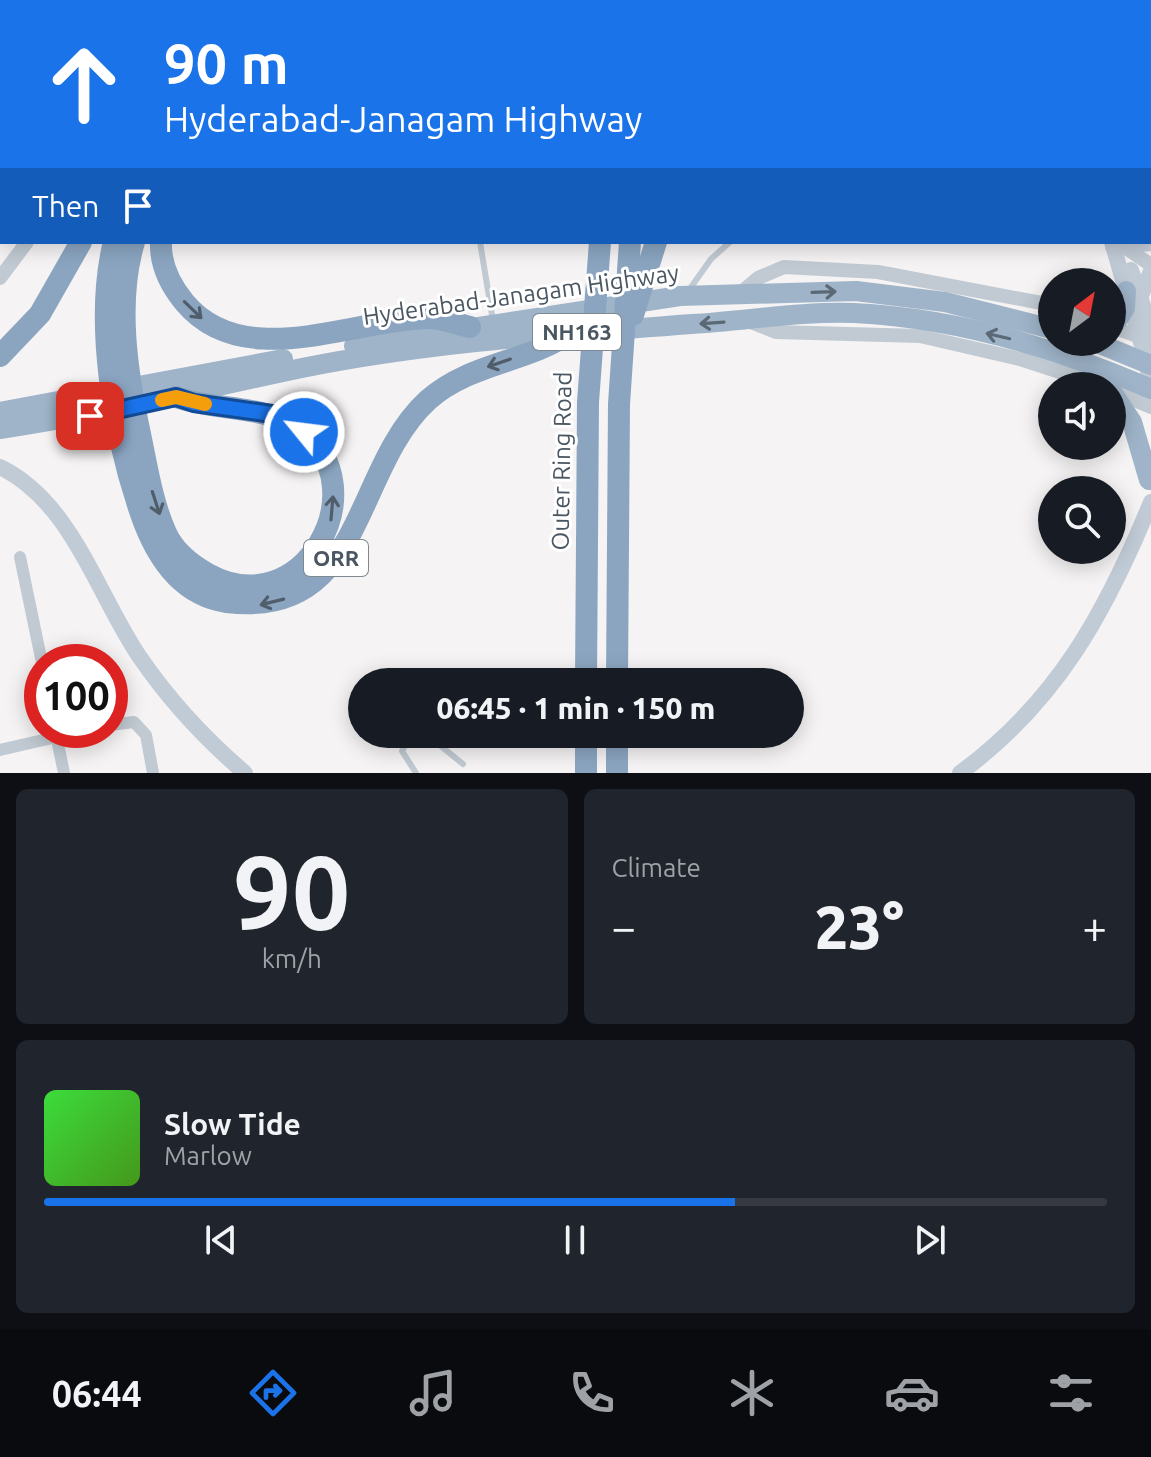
<!DOCTYPE html>
<meta charset="utf-8">
<style>
body{margin:0;font-family:Ubuntu,sans-serif;background:#20242c;color:#f1f3f6;height:100vh;display:flex;flex-direction:column;font-size:30px;white-space:nowrap}
*{box-sizing:border-box;margin:0}
p{font-size:26px;color:#9ea1a6}
.icon{flex:none;width:44px;height:44px;fill:none;stroke:currentColor;stroke-width:2;stroke-linecap:round;stroke-linejoin:round}
.map{position:relative;height:773px;overflow:hidden}
.panel{display:flex;flex-direction:column;gap:16px;padding:16px;background:#0d0f14;flex:1}
.panel>*{flex:none}
.hud{position:absolute;left:0px;top:0px;width:1152px;height:244px;box-shadow:0 4px 20px #0003;background:#1a73e8;color:#fff;overflow:hidden}
.needle{width:52px;rotate:32deg}
.tools{position:absolute;left:1038px;top:268px;display:grid;gap:16px}
.tools a{display:grid;place-items:center;width:88px;height:88px;border-radius:50%;background:#171b24;box-shadow:0 4px 20px #0003;font-size:40px}
.speed{position:absolute;left:24px;top:644px;display:flex;gap:16px;font-size:40px;font-weight:700;text-align:center}
.speed>*{display:grid;place-content:center;width:104px;height:104px;border-radius:50%;background:#171b24;box-shadow:0 4px 20px #0003;line-height:1}
.speed .limit{border:12px solid #d22;background:#fff;color:#111}
.pin{position:absolute;display:grid;place-items:center;width:68px;height:68px;color:#fff;margin:-34px;border-radius:16px;box-shadow:0 4px 12px #0006}
.me{position:absolute;width:88px;margin:-44px;rotate:299deg;stroke-linejoin:round;filter:drop-shadow(0 0 6px #0008)}
.turn{display:flex;align-items:center;gap:28px;height:168px;padding:0 32px;font-size:36px}
.turn .icon{width:104px;height:104px;stroke-width:2.5}
.turn b{display:block;font-size:56px;line-height:68px}
.then{display:flex;align-items:center;height:76px;padding:0 32px;background:#0003;gap:16px;font-size:30px}
.big{font-size:60px;font-weight:800;line-height:1.1}
.panel .widget{flex:1;display:flex;flex-direction:column;justify-content:center;gap:12px;min-width:0;padding:0 28px;border-radius:12px;background:#20242c}
.panel .dial{align-items:center;gap:0}
.dial b{font-size:104px;line-height:1}
.song{display:flex;align-items:center;gap:24px}
.cover{width:96px;height:96px;border-radius:12px;background:linear-gradient(135deg,hsl(120 70% 55%),hsl(100 70% 35%))}
.played{height:8px;border-radius:4px;background:linear-gradient(90deg,#1a73e8 65%,#363941 65%)}
.keys{display:flex;justify-content:space-around;direction:ltr}
.heat{display:flex;justify-content:space-between;align-items:center;font-size:44px;direction:ltr}
.panel .tiles{flex:1;display:grid;gap:16px;grid-template-columns:1fr 1fr}
.widget:last-child{grid-column:span 2}
.trip{position:absolute;left:348px;top:668px;width:456px;height:80px;border-radius:40px;background:#171b24;box-shadow:0 4px 20px #0003;font-weight:800;line-height:80px;text-align:center}
.tab-bar{display:flex;height:128px;justify-content:space-around;align-items:center;background:#090b0e;color:#9ea1a6}
.tab-bar .icon{width:56px;height:56px}
.tab-bar .active{color:#1a73e8}
.tab-bar b{font-size:36px;color:#f1f3f6}
.map>svg:first-child{display:block}
.lines{fill:none;stroke-linecap:round;stroke-linejoin:round}
.service{stroke:#c1cad2;stroke-width:6}
.minor{stroke:#c1cad2;stroke-width:12}
.tertiary{stroke:#c1cad2;stroke-width:14}
.secondary{stroke:#c1cbd6;stroke-width:16}
.trunk{stroke:#9fb4c9;stroke-width:20}
.motorway{stroke:#8ba5c1;stroke-width:22}
.oneway{stroke:#5b6976}
.oneway2{stroke:#505e6b}
.route-casing{stroke:#114b97;stroke-width:20}
.route{stroke:#1a73e8;stroke-width:14}
.slow{stroke:#f59e0b;stroke-width:14}
.labels{text-anchor:middle;stroke-width:6;stroke-linejoin:round;paint-order:stroke}
.shield{fill:#fff;stroke:#808990;stroke-width:2}
.shield-label{font-size:22px;font-weight:bold;fill:#4a5661}
.street-label{font-size:24px;fill:#4a5661;stroke:#fff}
</style>
<div class="map">
<svg width="1151" height="773" viewBox="0 0 1151 773">
<rect width="100%" height="100%" fill="#f5f3f3"/>
<g class="lines">
<g class="service">
<polyline points="1150,61 1151,61"/>
<polyline points="1150,164 1151,164"/>
<polyline points="480,242 493,321"/>
<polyline points="689,290 711,259 730,242"/>
<polyline points="426,734 463,764"/>
<polyline points="416,773 402,751 409,739 420,734"/>
</g>
<g class="minor">
<polyline points="20,557 42,663"/>
<polyline points="110,725 134,722 146,735 153,773"/>
<polyline points="55,730 64,773"/>
<polyline points="0,750 87,730"/>
</g>
<g class="tertiary">
<polyline points="206,2 207,0"/>
<polyline points="1123,246 1151,265"/>
<polyline points="0,278 27,242"/>
<polyline points="738,295 758,278 784,267 878,272 1052,305"/>
<polyline points="748,321 776,332 920,336 1020,359 1103,386"/>
<polyline points="1112,327 1151,341"/>
<polyline points="1112,390 1151,407"/>
</g>
<g class="secondary">
<polyline points="1009,0 1010,2"/>
<polyline points="1150,230 1151,230"/>
<polyline points="1112,242 1147,363 1151,391"/>
<polyline points="1113,247 1151,243"/>
<polyline points="1131,270 1151,329"/>
<polyline points="1140,298 1151,271"/>
<path d="M0,467C72,502 97,594 139,656C169,700 204,738 245,773"/>
<path d="M960,773C1057,702 1106,612 1151,502"/>
</g>
<g class="trunk">
<polyline points="1112,328 1125,308 1126,291"/>
<polyline points="1095,342 1151,365"/>
<polyline points="354,346 680,296 856,291 945,302 1052,329"/>
<polyline points="1112,392 1132,422 1149,480"/>
<polyline points="0,412 283,359"/>
<path d="M0,429C102,414 201,389 302,368C430,342 562,334 692,324C745,321 801,311 854,313C957,318 1057,348 1151,389"/>
</g>
<g class="motorway">
<polyline points="612,0 612,2"/>
<polyline points="706,0 706,2"/>
<polyline points="253,2 254,0"/>
<polyline points="294,2 296,0"/>
<polyline points="636,2 637,0"/>
<polyline points="668,2 668,0"/>
<polyline points="877,2 877,0"/>
<polyline points="898,2 899,0"/>
<path d="M114,242C94,322 114,434 140,511C154,553 178,595 227,602C365,619 352,469 428,400C469,363 526,363 570,333"/>
<path d="M134,242C116,302 127,374 140,434C147,467 152,502 166,533C174,551 192,565 208,574C303,626 378,488 302,431C264,403 218,412 176,397"/>
<path d="M161,242C160,265 170,285 185,303C244,373 353,319 429,318C442,318 457,324 470,327"/>
<polyline points="633,315 656,242"/>
<polyline points="0,356 40,314 81,242"/>
<polyline points="586,682 588,402 600,242"/>
<polyline points="617,682 619,404 630,242"/>
<polyline points="586,773 586,734"/>
<polyline points="617,773 617,734"/>
</g>
</g>
<defs><path id="oneway-shaft" d="M-6 0H5M1.5-3L5.5 0L1.5 3" fill="none" stroke-width="1.6" stroke-linecap="round" stroke-linejoin="round" transform="scale(2)"/></defs>
<g class="oneway">
<use href="#oneway-shaft" transform="translate(824 292) rotate(-2)"/>
<use href="#oneway-shaft" transform="translate(712 323) rotate(176)"/>
<use href="#oneway-shaft" transform="translate(998 336) rotate(-167)"/>
</g>
<g class="oneway2">
<use href="#oneway-shaft" transform="translate(193 310) rotate(44)"/>
<use href="#oneway-shaft" transform="translate(499 363) rotate(161)"/>
<use href="#oneway-shaft" transform="translate(156 503) rotate(72)"/>
<use href="#oneway-shaft" transform="translate(332 508) rotate(-85)"/>
<use href="#oneway-shaft" transform="translate(272 602) rotate(166)"/>
</g>
<g class="lines">
<defs>
<polyline id="route" points="90,416 176,397 194,403 272,414 304,432"/>
</defs>
<use href="#route" class="route-casing"/>
<use href="#route" class="route"/>
<polyline class="slow" points="162,400 176,397 205,404"/>
</g>
<g class="labels">
<g class="shield">
<rect x="533" y="314" width="88" height="36" rx="6"/>
<rect x="304" y="540" width="64" height="36" rx="6"/>
</g>
<g class="shield-label">
<text x="577" y="340">NH163</text>
<text x="336" y="566">ORR</text>
</g>
<g class="street-label">
<text transform="translate(521 295) rotate(-8)" y="8">Hyderabad-Janagam Highway</text>
<text transform="translate(562 461) rotate(-89)" y="8">Outer Ring Road</text>
</g>
</g>
</svg>
<div class="tools">
<a><svg class="needle" viewBox="-14 -14 28 28"><path d="M0-13l5 13h-10z" fill="#e53935"/><path d="M0 13l5-13h-10z" fill="#9ea1a6"/></svg></a>
<a><svg class="icon" aria-label="sound" viewBox="0 0 24 24"><path d="M4 9h4l5-4v14l-5-4H4zM17 9q2 3 0 6"/></svg></a>
<a><svg class="icon" aria-label="search" viewBox="0 0 24 24"><circle cx="10" cy="10" r="6"/><path d="M15 15l6 6"/></svg></a>
</div>
<div class="speed"><div class="limit">100</div></div>
<div class="pin" style="left:90px;top:416px;background:#d93025"><svg class="icon" aria-label="arrive" viewBox="0 0 24 24"><path d="M6 21V4h12l-3 4 3 4H6"/></svg></div>
<svg class="me" style="left:304px;top:432px" viewBox="-20 -20 40 40"><circle r="17" fill="#1a73e8" stroke="#fff" stroke-width="3"/><path d="M0-11L8 9 0 5-8 9z" fill="#fff"/></svg>
<div class="trip">06:45 · 1 min · 150 m</div>
<div class="hud">
<div class="turn"><svg class="icon" aria-label="ahead" viewBox="0 0 24 24"><path d="M12 20V5M6 11l6-6 6 6"/></svg><div><b>90 m</b>Hyderabad-Janagam Highway</div></div>
<div class="then">Then<svg class="icon" aria-label="arrive" viewBox="0 0 24 24"><path d="M6 21V4h12l-3 4 3 4H6"/></svg></div>
</div>
</div>
<section class="panel">
<div class="tiles">
<div class="widget dial"><b>90</b><p>km/h</p></div>
<div class="widget"><p>Climate</p>
<div class="heat"><a>−</a><b class="big">23°</b><a>+</a></div>
</div>
<div class="widget">
<div class="song"><i class="cover"></i><div><b>Slow Tide</b><p>Marlow</p></div></div>
<div class="played"></div>
<div class="keys"><svg class="icon" aria-label="previous" viewBox="0 0 24 24"><path d="M18 5L8 12l10 7zM5 5v14"/></svg><svg class="icon" aria-label="pause" viewBox="0 0 24 24"><path d="M8 5v14M16 5v14"/></svg><svg class="icon" aria-label="next" viewBox="0 0 24 24"><path d="M6 5l10 7-10 7zM19 5v14"/></svg></div>
</div>
</div>
</section>
<nav class="tab-bar">
<b>06:44</b>
<svg class="icon active" aria-label="directions" viewBox="0 0 24 24"><path d="M12 3l9 9-9 9-9-9zM9 14v-3h6M13 9l2 2-2 2"/></svg>
<svg class="icon" aria-label="music" viewBox="0 0 24 24"><path d="M9 18V5l10-2v13"/><circle cx="6" cy="18" r="3"/><circle cx="16" cy="16" r="3"/></svg>
<svg class="icon" aria-label="phone" viewBox="0 0 24 24"><path d="M5 4h4l2 5-3 2q2 4 5 5l2-3 5 2v4C11 20 4 13 5 4z"/></svg>
<svg class="icon" aria-label="climate" viewBox="0 0 24 24"><path d="M12 3v18M4 7l16 10M4 17L20 7"/></svg>
<svg class="icon" aria-label="car" viewBox="0 0 24 24"><path d="M5 17H2v-5l4-1 3-4h7l3 4 3 1v5h-3M9 17h6M6 11h13"/><circle cx="7" cy="17" r="2"/><circle cx="17" cy="17" r="2"/></svg>
<svg class="icon" aria-label="filters" viewBox="0 0 24 24"><path d="M4 7h16M4 17h16"/><circle cx="9" cy="7" r="2"/><circle cx="15" cy="17" r="2"/></svg>
</nav>
